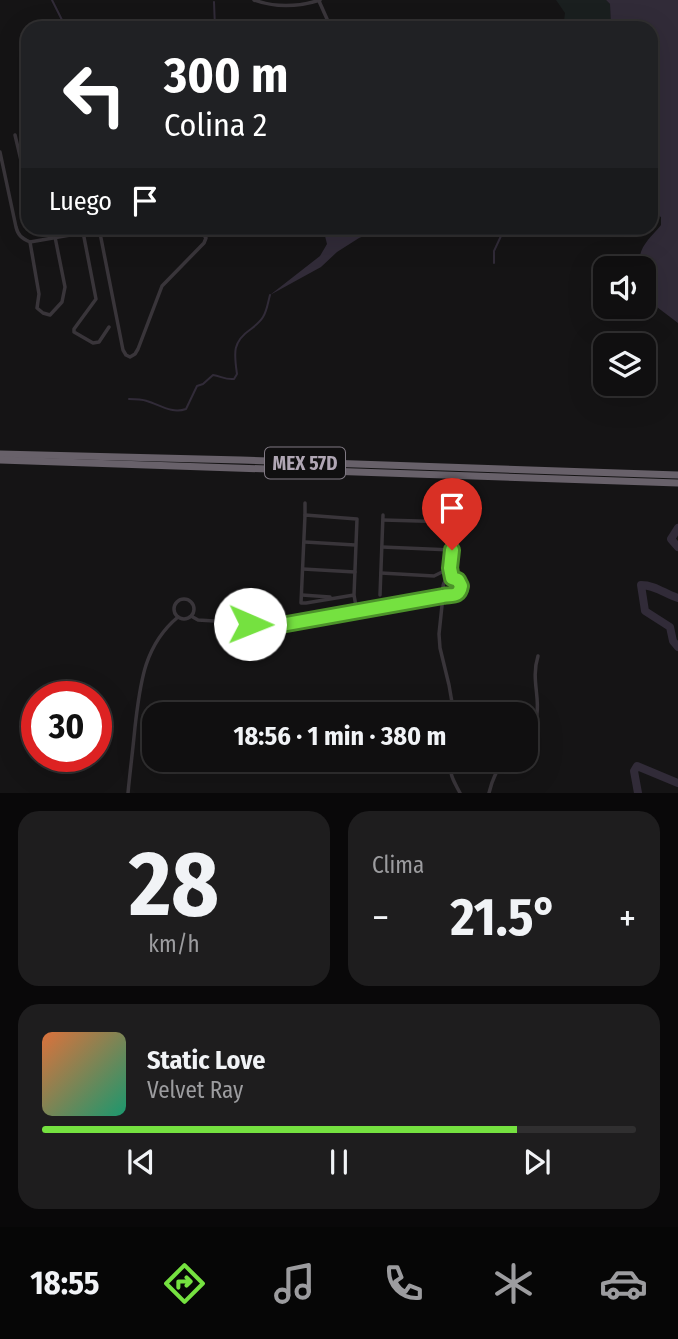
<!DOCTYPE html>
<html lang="es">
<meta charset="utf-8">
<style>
body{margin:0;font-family:"Fira Sans Condensed",sans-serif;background:#1e1d1e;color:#f1f3f6;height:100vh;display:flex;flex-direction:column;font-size:26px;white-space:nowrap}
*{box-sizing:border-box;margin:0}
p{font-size:23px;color:#9c9c9f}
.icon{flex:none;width:38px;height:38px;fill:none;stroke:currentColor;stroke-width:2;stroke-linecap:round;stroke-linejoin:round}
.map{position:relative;height:793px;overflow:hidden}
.drawer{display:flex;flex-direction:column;gap:18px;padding:18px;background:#090809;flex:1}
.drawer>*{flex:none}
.banner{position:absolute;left:21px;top:21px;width:637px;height:214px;border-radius:21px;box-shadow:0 7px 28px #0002,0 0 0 2px #302f30;background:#202124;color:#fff;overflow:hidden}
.fabs{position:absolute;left:593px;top:256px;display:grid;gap:14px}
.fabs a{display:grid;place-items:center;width:63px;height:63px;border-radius:14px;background:#100f10;box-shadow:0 7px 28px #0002,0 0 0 2px #302f30;font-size:35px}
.speed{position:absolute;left:21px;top:681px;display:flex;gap:14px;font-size:35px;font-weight:700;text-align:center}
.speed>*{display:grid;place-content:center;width:91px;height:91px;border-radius:50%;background:#100f10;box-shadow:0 7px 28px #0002,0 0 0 2px #302f30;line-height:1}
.speed .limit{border:10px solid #d22;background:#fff;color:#111}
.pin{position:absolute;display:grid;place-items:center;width:60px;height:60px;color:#fff;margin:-72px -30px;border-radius:50% 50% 50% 0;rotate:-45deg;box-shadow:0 0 7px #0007}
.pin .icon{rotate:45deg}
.me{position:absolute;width:77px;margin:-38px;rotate:91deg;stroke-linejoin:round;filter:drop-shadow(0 0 5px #0008)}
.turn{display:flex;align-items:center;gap:24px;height:147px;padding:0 28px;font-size:32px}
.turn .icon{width:91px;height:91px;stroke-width:2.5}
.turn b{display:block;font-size:49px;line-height:60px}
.then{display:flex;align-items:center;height:66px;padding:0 28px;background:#0003;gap:14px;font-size:26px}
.big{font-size:52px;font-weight:700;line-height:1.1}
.drawer .tile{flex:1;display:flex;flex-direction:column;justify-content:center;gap:10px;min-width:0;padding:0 24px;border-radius:21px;background:#1e1d1e}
.drawer .dial{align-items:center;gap:0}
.dial b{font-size:91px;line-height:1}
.song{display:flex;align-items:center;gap:21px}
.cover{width:84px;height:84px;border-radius:10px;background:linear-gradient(135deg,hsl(20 70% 55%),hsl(160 70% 35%))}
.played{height:7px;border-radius:4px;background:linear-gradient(90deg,#75e140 80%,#302f30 80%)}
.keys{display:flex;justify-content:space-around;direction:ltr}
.heat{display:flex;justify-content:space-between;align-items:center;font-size:38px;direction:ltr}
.drawer .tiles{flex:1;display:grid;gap:18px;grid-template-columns:1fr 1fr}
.tile:last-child{grid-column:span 2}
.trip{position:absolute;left:142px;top:702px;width:396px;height:70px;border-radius:21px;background:#100f10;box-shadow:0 7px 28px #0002,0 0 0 2px #302f30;font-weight:700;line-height:70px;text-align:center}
.dock{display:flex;height:112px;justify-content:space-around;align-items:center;background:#060606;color:#9c9c9f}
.dock .icon{width:49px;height:49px}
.dock .on{color:#75e140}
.dock b{font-size:32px;color:#f1f3f6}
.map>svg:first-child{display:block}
.green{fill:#1a1f1f}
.water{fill:#312b38}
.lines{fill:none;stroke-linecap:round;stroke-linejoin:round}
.stream{stroke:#312b38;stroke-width:2}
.river{stroke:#312b38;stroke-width:8}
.minor{stroke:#39353a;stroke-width:3.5}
.motorway{stroke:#68616a;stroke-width:7}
.route-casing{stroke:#4c922a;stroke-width:18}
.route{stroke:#75e140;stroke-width:12}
.labels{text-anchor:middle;stroke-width:7;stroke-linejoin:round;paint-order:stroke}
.shield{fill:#100f10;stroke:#807983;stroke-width:2}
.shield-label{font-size:19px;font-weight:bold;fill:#b0a6b4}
</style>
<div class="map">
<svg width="678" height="793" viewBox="0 0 678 793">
<rect width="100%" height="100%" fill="#151415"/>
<polygon class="green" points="556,0 606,0 610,4 611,28 563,28 565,13"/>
<g class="water">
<path d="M606,0H678V323L649,301L644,291V268H639C638,246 649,240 661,225V217L651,212V28H611L610,4Z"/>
<polygon points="323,228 384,228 359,238 337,252 321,267 270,295 320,256 327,244"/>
</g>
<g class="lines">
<g class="stream">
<polyline points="52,0 63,22 69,28"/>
<polyline points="214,2 215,28"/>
<polyline points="494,263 494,251 501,236"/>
<path d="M129,399C135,399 141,399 147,401C160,405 172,414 186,409L197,386L203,384L213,375C221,376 225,380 234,379L237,374C234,353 232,342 251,329C256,325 260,322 263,317C267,311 268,302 270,295"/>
</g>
<g class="river">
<polyline points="678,528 671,539 678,547"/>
<path d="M678,598C665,594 655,585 641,585L645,611L670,627L673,641L678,647"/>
<polyline points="638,793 634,771 637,766 678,783"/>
</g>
<g class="minor">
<path d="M254,0C276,8 298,7 320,0"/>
<polyline points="319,1 331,28"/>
<polyline points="15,135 28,190"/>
<path d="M0,152L16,227C18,235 21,238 30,242L99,230"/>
<polyline points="99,228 123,350 126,355 130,357 135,354 138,349 162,286 204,243 206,238 203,234 199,232 194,234"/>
<polyline points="38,232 58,228"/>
<polyline points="83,232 96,299 74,329 74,332 93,343 99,342 109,327"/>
<polyline points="30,242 39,294 37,308 43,313 50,315 62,302 65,287 55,237"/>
<polyline points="305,515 305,503"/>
<polyline points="383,520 454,522"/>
<polyline points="305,542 355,545"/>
<polyline points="382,547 452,550 450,568 452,578"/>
<polyline points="452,550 455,515"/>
<polyline points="303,569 355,572"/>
<polyline points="381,573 434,576 450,568"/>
<circle cx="452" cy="587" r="9"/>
<polyline points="302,595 330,597"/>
<polyline points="354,595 306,603 301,603 305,515 357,519 354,595 357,612"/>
<polyline points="380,595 383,515"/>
<polyline points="443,596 439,634 440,648 449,685 454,714"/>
<circle cx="184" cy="609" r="10"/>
<polyline points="191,616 198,620 281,625 448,595"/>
<path d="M525,738C550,710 528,688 538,656"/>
<path d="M452,760C448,774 454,781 460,793"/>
<path d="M128,793C130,771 133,749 135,727C140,686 143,646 178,617"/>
<path d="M489,793C492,780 496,769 506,760"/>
</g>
<g class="motorway">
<polyline points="0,454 241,460 678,475"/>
<polyline points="0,460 678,483"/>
</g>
</g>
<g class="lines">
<defs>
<path id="route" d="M250,624L281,625L443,596C451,594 459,598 461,586L458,580L452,578L450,568L452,550"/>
</defs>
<use href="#route" class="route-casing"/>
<use href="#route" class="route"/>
</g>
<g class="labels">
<rect class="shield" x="265" y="447.5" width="80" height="31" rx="5"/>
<g class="shield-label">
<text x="305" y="470">MEX 57D</text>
</g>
</g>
</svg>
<div class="fabs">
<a><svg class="icon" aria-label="sound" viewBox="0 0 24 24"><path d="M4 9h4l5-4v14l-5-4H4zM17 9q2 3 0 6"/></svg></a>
<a><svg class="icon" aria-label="layers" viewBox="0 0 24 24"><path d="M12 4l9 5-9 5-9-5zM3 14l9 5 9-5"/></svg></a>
</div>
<div class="speed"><div class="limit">30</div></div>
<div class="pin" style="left:452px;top:550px;background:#d93025"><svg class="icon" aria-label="arrive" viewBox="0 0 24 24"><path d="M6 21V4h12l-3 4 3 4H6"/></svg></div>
<svg class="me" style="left:250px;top:624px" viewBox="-20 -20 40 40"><circle r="19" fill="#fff"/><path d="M0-13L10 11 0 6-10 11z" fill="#75e140"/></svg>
<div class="trip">18:56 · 1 min · 380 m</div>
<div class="banner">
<div class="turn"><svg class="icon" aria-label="left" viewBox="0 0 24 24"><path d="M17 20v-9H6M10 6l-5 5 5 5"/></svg><div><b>300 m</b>Colina 2</div></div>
<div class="then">Luego<svg class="icon" aria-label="arrive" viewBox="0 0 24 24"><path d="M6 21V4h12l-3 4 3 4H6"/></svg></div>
</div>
</div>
<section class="drawer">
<div class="tiles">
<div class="tile dial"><b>28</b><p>km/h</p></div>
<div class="tile"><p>Clima</p>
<div class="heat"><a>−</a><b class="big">21.5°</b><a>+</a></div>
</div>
<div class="tile">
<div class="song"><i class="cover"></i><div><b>Static Love</b><p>Velvet Ray</p></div></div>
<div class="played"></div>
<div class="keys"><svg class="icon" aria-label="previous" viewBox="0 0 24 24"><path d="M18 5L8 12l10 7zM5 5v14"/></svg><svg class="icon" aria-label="pause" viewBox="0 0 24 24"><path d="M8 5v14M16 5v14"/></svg><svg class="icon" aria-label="next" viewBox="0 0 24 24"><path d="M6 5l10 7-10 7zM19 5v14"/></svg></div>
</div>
</div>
</section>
<nav class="dock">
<b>18:55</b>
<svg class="icon on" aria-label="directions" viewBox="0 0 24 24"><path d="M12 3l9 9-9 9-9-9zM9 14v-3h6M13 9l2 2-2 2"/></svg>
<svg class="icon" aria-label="music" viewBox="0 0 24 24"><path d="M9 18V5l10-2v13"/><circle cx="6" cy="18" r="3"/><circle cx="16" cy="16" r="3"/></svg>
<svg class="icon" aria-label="phone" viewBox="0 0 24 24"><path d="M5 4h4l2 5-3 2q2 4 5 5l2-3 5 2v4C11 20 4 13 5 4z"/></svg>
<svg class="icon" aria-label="climate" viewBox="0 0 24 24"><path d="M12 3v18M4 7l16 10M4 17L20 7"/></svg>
<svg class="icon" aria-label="car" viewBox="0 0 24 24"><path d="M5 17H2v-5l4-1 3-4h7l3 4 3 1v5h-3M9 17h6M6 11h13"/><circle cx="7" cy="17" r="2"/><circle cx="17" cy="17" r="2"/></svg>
</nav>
